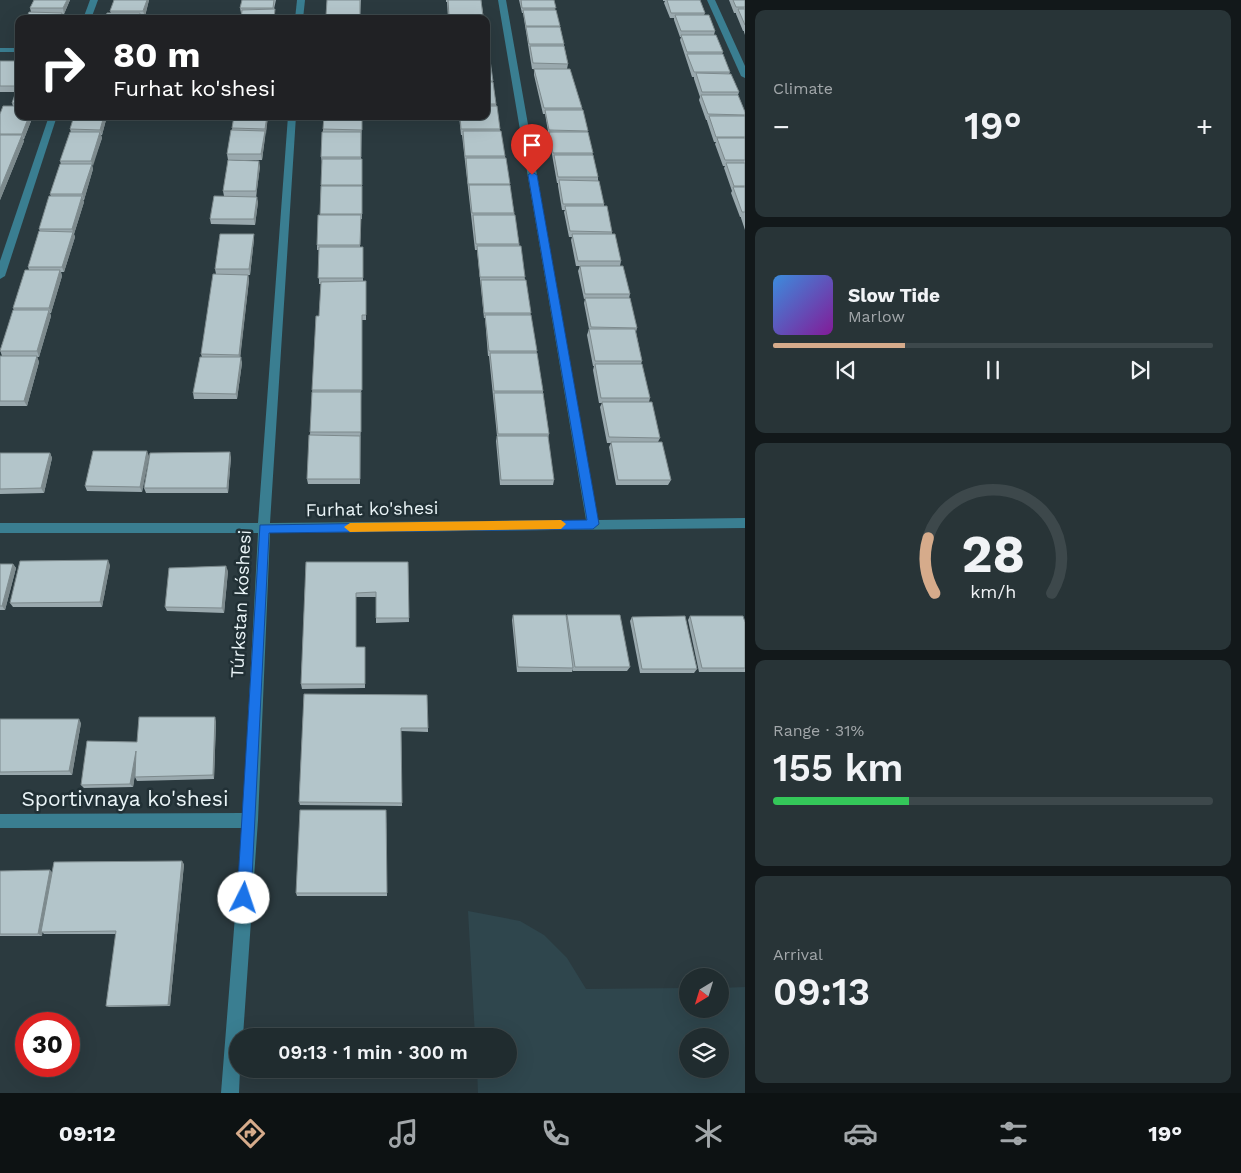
<!DOCTYPE html>
<meta charset="utf-8">
<style>
body{margin:0;font-family:"Work Sans",sans-serif;background:#283437;color:#f1f3f6;height:100vh;display:flex;flex-direction:column;font-size:19px;white-space:nowrap}
*{box-sizing:border-box;margin:0}
p{font-size:16px;color:#a2a7aa}
.icon{flex:none;width:28px;height:28px;fill:none;stroke:currentColor;stroke-width:2;stroke-linecap:round;stroke-linejoin:round}
.map{position:relative;flex:1;overflow:hidden}
.drawer{display:flex;flex-direction:column;gap:10px;padding:10px;background:#12181a;width:496px}
.drawer>*{flex:none}
.hud{position:absolute;left:15px;top:15px;width:475px;height:105px;border-radius:10px;box-shadow:0 5px 20px #0002,0 0 0 1px #3d484b;background:#202124;color:#fff;overflow:hidden}
.needle{width:32px;rotate:218deg}
.buttons{position:absolute;left:679px;top:968px;display:grid;gap:10px}
.buttons a{display:grid;place-items:center;width:50px;height:50px;border-radius:50%;background:#202c2f;box-shadow:0 5px 20px #0002,0 0 0 1px #3d484b;font-size:25px}
.speed{position:absolute;left:15px;top:1012px;display:flex;gap:10px;font-size:25px;font-weight:700;text-align:center}
.speed>*{display:grid;place-content:center;width:65px;height:65px;border-radius:50%;background:#202c2f;box-shadow:0 5px 20px #0002,0 0 0 1px #3d484b;line-height:1}
.speed .limit{border:8px solid #d22;background:#fff;color:#111}
.pin{position:absolute;display:grid;place-items:center;width:42px;height:42px;color:#fff;margin:-51px -21px;border-radius:50% 50% 50% 0;rotate:-45deg;box-shadow:0 0 5px #0007}
.pin .icon{rotate:45deg}
.me{position:absolute;width:55px;margin:-28px;rotate:4deg;stroke-linejoin:round;filter:drop-shadow(0 0 4px #0008)}
.turn{display:flex;align-items:center;gap:18px;height:105px;padding:0 15px;font-size:22px}
.turn .icon{width:65px;height:65px;stroke-width:2.5}
.turn b{display:block;font-size:35px;line-height:42px}
.big{font-size:38px;font-weight:600;line-height:1.1}
.drawer .card{flex:1;display:flex;flex-direction:column;justify-content:center;gap:8px;min-width:0;padding:0 18px;border-radius:10px;background:#283437}
.drawer .dial{align-items:center;gap:0}
.dial svg{height:130px;overflow:visible;fill:none;stroke:#3d484b;stroke-width:7;stroke-linecap:round;text-anchor:middle}
.dial text{fill:#f1f3f6;stroke:none}
.song{display:flex;align-items:center;gap:15px}
.cover{width:60px;height:60px;border-radius:8px;background:linear-gradient(135deg,hsl(210 70% 55%),hsl(290 70% 35%))}
.played{height:5px;border-radius:2px;background:linear-gradient(90deg,#d6ab8b 30%,#3d484b 30%)}
.keys{display:flex;justify-content:space-around;direction:ltr}
.heat{display:flex;justify-content:space-between;align-items:center;font-size:28px;direction:ltr}
.charge{height:8px;border-radius:4px;background:linear-gradient(90deg,#34c759 31%,#3d484b 0)}
.trip{position:absolute;left:229px;top:1028px;width:288px;height:50px;border-radius:25px;background:#202c2f;box-shadow:0 5px 20px #0002,0 0 0 1px #3d484b;font-weight:600;line-height:50px;text-align:center}
.dock{display:flex;height:80px;justify-content:space-around;align-items:center;background:#0d1213;color:#a2a7aa}
.dock .icon{width:35px;height:35px}
.dock .selected{color:#d6ab8b}
.dock b{font-size:22px;color:#f1f3f6}
main{display:flex;flex:1;min-height:0}
.map>svg:first-child{display:block}
.built{fill:#2f464d;fill-rule:evenodd}
.lines{fill:none;stroke-linecap:round;stroke-linejoin:round}
.street{fill:#3a7e91;fill-rule:evenodd}
.wall{fill:#9aa9ae}
.shaded-wall{fill:#7d8a8d}
.building{fill:#b3c5ca;stroke:#7d8a8d}
.route{fill:#1a73e8;stroke:#114b97}
.slow{fill:#f59e0b}
.labels{text-anchor:middle;stroke-width:5;stroke-linejoin:round;paint-order:stroke}
.street-label{font-size:18px;fill:#eaf4f7;stroke:#213035}
.near-street-label{font-size:21px;fill:#eaf4f7;stroke:#213035}
</style>
<main>
<div class="map">
<svg width="745" height="1093" viewBox="0 0 745 1093">
<rect width="100%" height="100%" fill="#2b3a3f"/>
<path class="built" d="M468,911L520,921L544,935L567,958L586,989L687,988L688,1009H720V988L745,987V1093H478L477,1069H508V1036H475ZM688,1036H720V1069H688Z"/>
<g class="lines">
<g class="street">
<polygon points="90,0 98,0 91,19 83,19"/>
<polygon points="297,0 305,0 303,19 295,19"/>
<polygon points="498,0 506,0 598,520 745,518 745,528 270,533 258,820 243,1036 238,1036 238,1069 240,1069 239,1093 221,1093 242,828 0,828 0,814 243,813 258,533 0,533 0,523 258,523 288,116 296,116 270,523 586,520"/>
<polygon points="707,0 715,0 745,66 745,78 741,76"/>
<rect x="0" y="48" width="19" height="4"/>
<polygon points="49,116 57,116 5,276 0,279 0,261"/>
</g>
</g>
<g class="wall">
<polygon points="34,0 70,0 64,14 62,14 64,18 31,12 30,8"/>
<polygon points="149,0 145,16 141,16 141,19 111,13 110,11"/>
<polygon points="242,0 276,0 274,9 275,19 241,19 241,13 240,8"/>
<polygon points="327,0 361,0 360,17 361,19 326,19"/>
<polygon points="446,0 481,0 484,19 448,19 447,2 446,2"/>
<polygon points="519,0 554,0 555,10 560,26 568,64 567,69 532,69 523,13 522,13"/>
<polygon points="663,0 700,0 705,13 704,15 715,31 714,35 723,52 722,54 730,72 729,74 739,92 738,95 745,112 745,230 741,218 741,217 740,217 731,193 732,191 724,168 725,166 723,166 715,144 716,142 714,142 707,121 707,120 706,120 699,100 700,97 694,79 694,77 692,77 680,40 681,37 680,37 674,20 674,18 670,18 664,3 665,1 663,1"/>
<polygon points="729,0 745,0 745,35 744,32 744,31 743,31 736,14 736,13 734,13"/>
<polygon points="486,35 500,131 505,156 543,391 543,393 549,434 548,438 554,480 553,485 500,485 496,441 497,436 489,356 488,356 485,318 484,318 477,250 475,250 462,135 461,135 459,116 486,116"/>
<polygon points="0,61 19,61 19,116 33,116 24,139 23,139 24,141 0,200 0,114 13,106 12,103 16,92 0,92"/>
<polygon points="534,69 582,108 598,177 598,181 604,204 604,206 612,232 612,234 621,261 620,266 630,294 629,298 637,328 636,332 642,361 641,364 650,398 649,402 660,438 658,442 671,480 668,485 616,485 609,447 611,443 607,443 600,407 602,403 599,403 593,370 594,366 593,366 587,335 589,329 584,303 585,299 584,299 578,271 580,266 576,266 571,240 572,237 569,237 564,212 565,210 562,210 558,186 558,183 557,183 545,114 543,114 534,75"/>
<polygon points="107,116 102,135 101,135 102,138 92,166 93,169 84,200 83,200 84,202 74,234 75,237 64,272 61,272 62,276 51,313 50,313 51,316 39,357 37,357 39,362 27,406 0,406 0,356 2,356 0,350 14,310 13,308 29,270 28,267 40,231 39,229 51,196 50,194 61,164 60,161 71,132 70,129"/>
<polygon points="234,116 268,116 262,160 228,160 227,154 232,130"/>
<polygon points="324,116 362,116 361,159 362,164 362,219 361,219 360,247 363,247 363,281 366,281 366,320 362,320 360,484 308,484 307,479 310,435 316,316 319,316 321,284 319,284 319,250 317,250 317,245 320,215 322,162 321,157"/>
<polygon points="260,166 256,197 258,202 255,225 211,224 210,219 224,196 223,191"/>
<polygon points="254,239 250,275 248,275 249,280 240,357 242,363 237,399 194,399 193,393 202,357 201,354 216,274 215,269"/>
<polygon points="0,453 50,453 52,458 44,493 0,494"/>
<polygon points="149,456 142,492 87,491 85,486"/>
<polygon points="231,457 228,493 146,493 144,488"/>
<polygon points="306,562 408,562 409,622 376,623 376,597 356,597 356,647 365,647 365,688 302,689 301,684"/>
<polygon points="0,564 13,564 16,568 5,610 0,610"/>
<polygon points="110,565 102,607 13,607 10,603"/>
<polygon points="228,571 224,613 167,611 165,607"/>
<polygon points="513,615 566,618 567,615 630,667 627,671 573,671 573,669 572,672 517,672 512,620"/>
<polygon points="690,616 745,622 745,672 699,672 688,620"/>
<polygon points="632,617 697,669 694,673 640,673 630,621"/>
<polygon points="304,694 428,728 428,732 401,731 402,806 300,805 299,802"/>
<polygon points="0,719 81,723 72,775 0,775"/>
<polygon points="216,721 214,779 137,781 135,777 135,774 133,787 84,788 81,785 137,742"/>
<polygon points="386,810 387,896 297,896 296,893"/>
<polygon points="184,864 170,1006 109,1007 106,1006 116,934 44,934 42,932 42,936 0,936 0,871 52,872"/>
</g>
<g class="shaded-wall">
<polygon points="67,0 70,0 64,14 63,8"/>
<polygon points="147,0 149,0 145,16 143,11"/>
<polygon points="62,13 64,18 63,19 59,19"/>
<polygon points="29,116 33,116 24,139 22,134"/>
<polygon points="104,116 107,116 102,135 100,130"/>
<polygon points="267,116 268,116 266,134 265,129"/>
<polygon points="265,131 265,136 262,160 261,154"/>
<polygon points="100,132 102,138 93,166 91,161"/>
<polygon points="22,135 24,141 0,200 0,189"/>
<polygon points="259,161 260,166 256,197 256,191"/>
<polygon points="92,164 93,169 84,200 82,194"/>
<polygon points="82,196 84,202 74,234 72,229"/>
<polygon points="257,197 258,202 255,225 254,219"/>
<polygon points="73,232 75,237 64,272 62,267"/>
<polygon points="254,234 254,239 250,275 249,269"/>
<polygon points="60,270 62,276 51,313 49,308"/>
<polygon points="248,275 249,280 240,360 239,355"/>
<polygon points="49,310 51,316 39,357 37,351"/>
<polygon points="37,356 39,362 27,406 24,401"/>
<polygon points="241,357 242,363 237,399 236,394"/>
<polygon points="147,451 149,456 142,492 140,487"/>
<polygon points="230,452 231,457 228,493 227,488"/>
<polygon points="50,453 52,458 44,493 41,488"/>
<polygon points="108,560 110,565 102,607 100,602"/>
<polygon points="13,564 16,568 5,610 2,606"/>
<polygon points="226,566 228,571 224,613 222,608"/>
<polygon points="215,717 216,721 214,779 213,775"/>
<polygon points="79,719 81,723 72,775 69,771"/>
<polygon points="136,751 138,755 133,787 130,784"/>
<polygon points="182,861 184,864 170,1006 168,1005"/>
<polygon points="50,870 53,873 42,936 38,934"/>
</g>
<g class="building">
<polygon points="34,0 67,0 63,8 30,8"/>
<polygon points="114,0 147,0 143,11 110,11"/>
<polygon points="242,0 274,0 273,8 240,8"/>
<polygon points="327,0 360,0 360,16 326,16"/>
<polygon points="448,0 481,0 483,17 449,16"/>
<polygon points="521,0 554,0 556,8 522,8"/>
<polygon points="667,0 700,0 705,13 671,13"/>
<polygon points="733,0 745,0 745,7 736,7"/>
<polygon points="275,9 274,19 241,19 242,10"/>
<polygon points="738,9 745,9 745,25"/>
<polygon points="523,10 556,10 560,26 526,26"/>
<polygon points="29,12 62,13 59,19 26,19"/>
<polygon points="107,13 140,13 139,19 105,19"/>
<polygon points="675,15 709,15 715,31 681,31"/>
<polygon points="361,17 361,19 327,19 327,18"/>
<rect x="450" y="18" width="34" height="1"/>
<polygon points="526,27 560,27 564,44 529,44"/>
<polygon points="681,35 716,35 723,52 687,52"/>
<polygon points="486,38 487,38 489,58 486,58"/>
<polygon points="530,46 564,46 568,64 533,63"/>
<polygon points="687,54 723,54 730,72 694,72"/>
<polygon points="486,60 490,60 493,81 486,81"/>
<polygon points="0,61 19,61 19,103 12,103 18,86 0,86"/>
<polygon points="534,69 570,69 582,108 544,108"/>
<polygon points="696,73 731,74 739,92 702,92"/>
<polygon points="486,82 493,82 496,104 486,104"/>
<polygon points="701,95 738,95 745,112 745,115 708,114"/>
<polygon points="3,106 19,106 19,116 29,116 22,134 0,134 0,114"/>
<polygon points="486,106 497,106 500,129 461,129 460,116 486,116"/>
<polygon points="545,110 583,110 588,131 549,130"/>
<polygon points="74,116 104,116 100,130 70,129"/>
<polygon points="234,116 267,116 265,129 232,128"/>
<polygon points="324,116 362,116 362,130 323,129"/>
<polygon points="709,116 745,116 745,137 716,137"/>
<polygon points="231,130 265,131 261,154 227,154"/>
<polygon points="463,131 501,131 505,156 465,156"/>
<polygon points="70,132 100,132 91,161 60,161"/>
<polygon points="322,132 361,132 361,157 321,157"/>
<polygon points="549,132 588,132 593,153 553,153"/>
<polygon points="0,135 22,135 0,189"/>
<polygon points="717,138 745,138 745,160 725,160"/>
<polygon points="554,155 593,155 598,177 558,177"/>
<polygon points="466,158 506,158 510,184 468,184"/>
<polygon points="322,159 362,159 362,185 321,185"/>
<polygon points="228,160 259,161 256,191 223,191"/>
<polygon points="726,163 745,163 745,186 734,186"/>
<polygon points="60,164 92,164 82,194 50,194"/>
<polygon points="559,180 599,181 604,204 563,204"/>
<polygon points="469,185 510,185 514,213 472,213"/>
<polygon points="321,186 362,186 362,214 320,214"/>
<polygon points="733,187 745,187 745,212 742,212"/>
<polygon points="49,196 82,196 72,229 39,229"/>
<polygon points="214,196 257,197 254,219 210,219"/>
<polygon points="565,206 607,206 612,232 570,231"/>
<polygon points="318,215 361,215 360,245 317,245"/>
<polygon points="473,215 515,215 519,244 476,244"/>
<polygon points="39,231 73,232 62,267 28,267"/>
<polygon points="220,234 254,234 249,269 215,269"/>
<polygon points="572,234 615,234 621,261 578,261"/>
<polygon points="477,246 521,246 525,277 480,277"/>
<polygon points="319,247 363,247 363,278 318,278"/>
<polygon points="580,266 623,266 630,294 585,294"/>
<polygon points="25,270 60,270 49,308 13,308"/>
<polygon points="213,274 248,275 239,355 201,354"/>
<polygon points="481,280 526,280 531,313 484,313"/>
<polygon points="366,281 366,315 362,315 362,390 312,390 316,316 319,316 321,282"/>
<polygon points="585,298 630,298 637,328 591,327"/>
<polygon points="13,310 49,310 37,351 0,351"/>
<polygon points="485,315 531,315 537,351 489,351"/>
<polygon points="589,329 635,329 642,361 595,361"/>
<polygon points="490,353 537,353 543,391 494,391"/>
<polygon points="0,356 37,356 24,401 0,401"/>
<polygon points="200,357 241,357 236,394 193,393"/>
<polygon points="595,364 642,364 650,398 601,398"/>
<polygon points="312,392 361,392 361,432 310,432"/>
<polygon points="494,393 543,393 549,434 498,434"/>
<polygon points="602,402 652,402 660,438 609,437"/>
<polygon points="309,435 360,436 360,479 307,479"/>
<polygon points="497,436 548,436 554,480 501,480"/>
<polygon points="611,442 662,442 671,480 618,480"/>
<polygon points="93,451 147,451 140,487 85,486"/>
<polygon points="230,452 227,488 144,488 150,453"/>
<polygon points="0,453 50,453 41,488 0,489"/>
<polygon points="108,560 100,602 10,603 20,561"/>
<polygon points="306,562 408,562 409,618 376,618 376,592 356,593 356,647 365,647 365,684 301,684"/>
<polygon points="0,564 13,564 2,606 0,606"/>
<polygon points="226,566 222,608 165,607 169,568"/>
<polygon points="513,615 566,615 573,668 518,667"/>
<polygon points="567,615 620,615 630,667 575,667"/>
<polygon points="685,616 697,669 642,669 632,617"/>
<polygon points="690,616 743,616 745,622 745,668 702,668"/>
<polygon points="304,694 427,695 428,728 401,728 402,803 299,802"/>
<polygon points="139,717 215,717 213,775 135,777 136,751 130,784 81,785 87,741 137,742"/>
<polygon points="0,719 79,719 69,771 0,772"/>
<polygon points="300,810 386,810 387,893 296,893"/>
<polygon points="182,861 168,1005 106,1006 116,931 41,932 54,862"/>
<polygon points="50,870 38,934 0,934 0,871"/>
</g>
<polygon class="route" points="532,172 537,175 599,524 593,529 269,533 251,898 249,903 244,905 239,903 237,898 260,525 587,520 528,175"/>
<polygon class="slow" points="561,520 566,524 561,529 350,532 344,527 350,523"/>
<g class="labels">
<g class="street-label">
<text transform="translate(372 509) rotate(-1)" y="6">Furhat ko'shesi</text>
<text transform="translate(241 604) rotate(-87)" y="6">Túrkstan kóshesi</text>
</g>
<g class="near-street-label">
<text x="125" y="806">Sportivnaya ko'shesi</text>
</g>
</g>
</svg>
<div class="buttons">
<a><svg class="needle" viewBox="-14 -14 28 28"><path d="M0-13l5 13h-10z" fill="#e53935"/><path d="M0 13l5-13h-10z" fill="#a2a7aa"/></svg></a>
<a><svg class="icon" aria-label="layers" viewBox="0 0 24 24"><path d="M12 4l9 5-9 5-9-5zM3 14l9 5 9-5"/></svg></a>
</div>
<div class="speed"><div class="limit">30</div></div>
<div class="pin" style="left:532px;top:175px;background:#d93025"><svg class="icon" aria-label="arrive" viewBox="0 0 24 24"><path d="M6 21V4h12l-3 4 3 4H6"/></svg></div>
<svg class="me" style="left:244px;top:898px" viewBox="-20 -20 40 40"><circle r="19" fill="#fff"/><path d="M0-13L10 11 0 6-10 11z" fill="#1a73e8"/></svg>
<div class="trip">09:13 · 1 min · 300 m</div>
<div class="hud">
<div class="turn"><svg class="icon" aria-label="right" viewBox="0 0 24 24"><path d="M7 20v-9h11M14 6l5 5-5 5"/></svg><div><b>80 m</b>Furhat ko'shesi</div></div>
</div>
</div>
<section class="drawer">
<div class="card"><p>Climate</p>
<div class="heat"><a>−</a><b class="big">19°</b><a>+</a></div>
</div>
<div class="card">
<div class="song"><i class="cover"></i><div><b>Slow Tide</b><p>Marlow</p></div></div>
<div class="played"></div>
<div class="keys"><svg class="icon" aria-label="previous" viewBox="0 0 24 24"><path d="M18 5L8 12l10 7zM5 5v14"/></svg><svg class="icon" aria-label="pause" viewBox="0 0 24 24"><path d="M8 5v14M16 5v14"/></svg><svg class="icon" aria-label="next" viewBox="0 0 24 24"><path d="M6 5l10 7-10 7zM19 5v14"/></svg></div>
</div>
<div class="card dial"><svg viewBox="0 0 100 80">
<path d="M14 69A42 42 0 1 1 86 69"/>
<path d="M14 69A42 42 0 0 1 10 35" stroke="#d6ab8b"/>
<text x="50" y="56" font-size="32" font-weight="700">28</text>
<text x="50" y="72" font-size="11">km/h</text>
</svg></div>
<div class="card"><p>Range · 31%</p><b class="big">155 km</b><div class="charge"></div></div>
<div class="card"><p>Arrival</p><b class="big">09:13</b></div>
</section>
</main>
<nav class="dock">
<b>09:12</b>
<svg class="icon selected" aria-label="directions" viewBox="0 0 24 24"><path d="M12 3l9 9-9 9-9-9zM9 14v-3h6M13 9l2 2-2 2"/></svg>
<svg class="icon" aria-label="music" viewBox="0 0 24 24"><path d="M9 18V5l10-2v13"/><circle cx="6" cy="18" r="3"/><circle cx="16" cy="16" r="3"/></svg>
<svg class="icon" aria-label="phone" viewBox="0 0 24 24"><path d="M5 4h4l2 5-3 2q2 4 5 5l2-3 5 2v4C11 20 4 13 5 4z"/></svg>
<svg class="icon" aria-label="climate" viewBox="0 0 24 24"><path d="M12 3v18M4 7l16 10M4 17L20 7"/></svg>
<svg class="icon" aria-label="car" viewBox="0 0 24 24"><path d="M5 17H2v-5l4-1 3-4h7l3 4 3 1v5h-3M9 17h6M6 11h13"/><circle cx="7" cy="17" r="2"/><circle cx="17" cy="17" r="2"/></svg>
<svg class="icon" aria-label="filters" viewBox="0 0 24 24"><path d="M4 7h16M4 17h16"/><circle cx="9" cy="7" r="2"/><circle cx="15" cy="17" r="2"/></svg>
<b>19°</b>
</nav>
